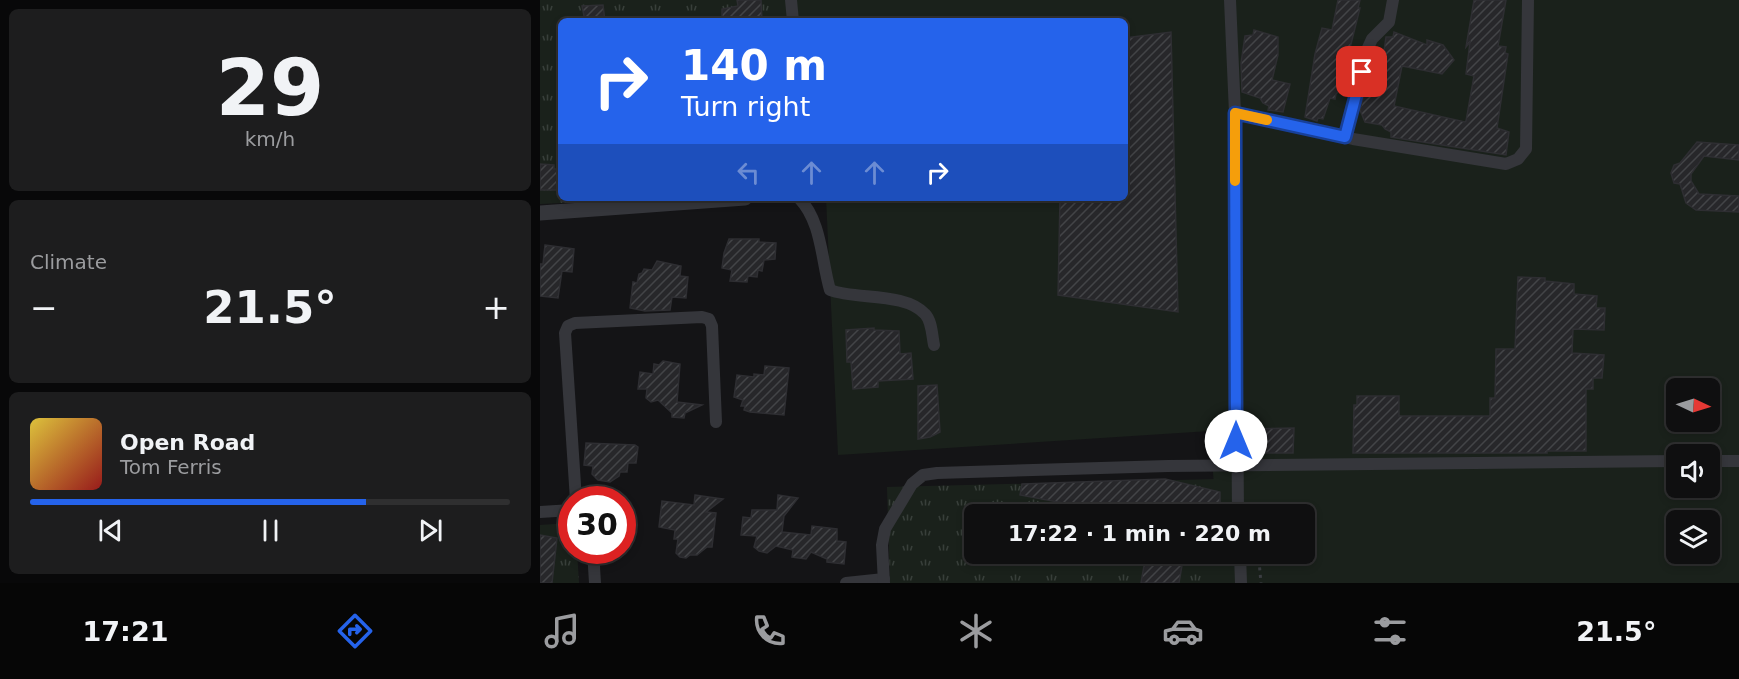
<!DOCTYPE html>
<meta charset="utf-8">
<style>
body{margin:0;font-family:"DejaVu Sans",sans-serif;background:#1d1d1e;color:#f1f3f6;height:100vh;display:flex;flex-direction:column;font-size:22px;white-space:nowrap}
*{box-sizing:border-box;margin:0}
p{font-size:20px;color:#9b9c9f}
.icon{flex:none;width:33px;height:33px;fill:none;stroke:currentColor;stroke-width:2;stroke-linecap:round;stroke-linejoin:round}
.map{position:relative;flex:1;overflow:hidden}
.details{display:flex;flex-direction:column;gap:9px;padding:9px;background:#080809;width:540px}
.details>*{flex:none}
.hud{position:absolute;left:18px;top:18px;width:570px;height:183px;border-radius:9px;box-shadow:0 3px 9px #0003,0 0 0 2px #2f2f30;background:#2563eb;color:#fff;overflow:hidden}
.needle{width:39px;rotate:94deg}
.tools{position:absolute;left:1126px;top:378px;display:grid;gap:12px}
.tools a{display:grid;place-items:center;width:54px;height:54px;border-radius:9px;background:#0f0f10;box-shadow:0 3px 9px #0003,0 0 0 2px #2f2f30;font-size:30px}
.speed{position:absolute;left:18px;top:486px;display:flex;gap:12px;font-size:30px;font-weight:700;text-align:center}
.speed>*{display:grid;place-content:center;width:78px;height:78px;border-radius:50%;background:#0f0f10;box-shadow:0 3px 9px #0003,0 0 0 2px #2f2f30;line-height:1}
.speed .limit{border:9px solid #d22;background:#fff;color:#111}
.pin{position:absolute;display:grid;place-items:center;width:51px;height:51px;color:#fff;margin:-26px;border-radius:12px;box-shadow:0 3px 9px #0006}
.me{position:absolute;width:66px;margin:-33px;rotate:0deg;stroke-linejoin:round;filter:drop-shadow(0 0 4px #0008)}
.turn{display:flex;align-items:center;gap:21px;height:126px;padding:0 24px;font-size:27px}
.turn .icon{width:78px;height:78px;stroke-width:2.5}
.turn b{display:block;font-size:42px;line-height:51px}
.lanes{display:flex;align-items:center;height:57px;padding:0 24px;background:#0003;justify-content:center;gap:30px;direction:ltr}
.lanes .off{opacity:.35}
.big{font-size:45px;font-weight:700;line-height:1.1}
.details .tile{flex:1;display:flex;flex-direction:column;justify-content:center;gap:9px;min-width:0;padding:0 21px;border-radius:9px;background:#1d1d1e}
.details .dial{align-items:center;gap:0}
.dial b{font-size:78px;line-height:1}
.song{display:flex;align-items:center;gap:18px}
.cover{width:72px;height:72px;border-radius:9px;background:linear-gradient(135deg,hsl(50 70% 55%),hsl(0 70% 35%))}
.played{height:6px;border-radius:3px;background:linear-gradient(90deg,#2563eb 70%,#2f2f30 70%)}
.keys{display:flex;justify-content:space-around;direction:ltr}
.heat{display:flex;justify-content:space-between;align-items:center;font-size:33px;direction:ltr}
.trip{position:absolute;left:424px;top:504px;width:351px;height:60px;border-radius:9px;background:#0f0f10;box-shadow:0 3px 9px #0003,0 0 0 2px #2f2f30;font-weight:700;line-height:60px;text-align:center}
.dock{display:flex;height:96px;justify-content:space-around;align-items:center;background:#060606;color:#9b9c9f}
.dock .icon{width:42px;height:42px}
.dock .active{color:#2563eb}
.dock b{font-size:27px;color:#f1f3f6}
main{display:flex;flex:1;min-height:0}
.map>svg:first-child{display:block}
.green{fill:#1a211b;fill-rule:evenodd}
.park{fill:url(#park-tufts)}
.building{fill:url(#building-hatch);stroke:#2e2e32;stroke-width:1.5}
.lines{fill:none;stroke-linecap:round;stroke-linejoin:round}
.path{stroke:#3b3d42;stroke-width:3;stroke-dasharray:3 4.5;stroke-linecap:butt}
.minor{stroke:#35363b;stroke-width:12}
.tertiary{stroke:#35363b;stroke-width:15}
.route-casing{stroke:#184099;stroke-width:15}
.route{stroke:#2563eb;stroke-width:10}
.slow{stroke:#f59e0b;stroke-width:10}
</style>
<main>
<section class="details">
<div class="tile dial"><b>29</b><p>km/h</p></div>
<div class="tile"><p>Climate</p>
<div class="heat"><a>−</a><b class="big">21.5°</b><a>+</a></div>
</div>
<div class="tile">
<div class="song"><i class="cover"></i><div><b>Open Road</b><p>Tom Ferris</p></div></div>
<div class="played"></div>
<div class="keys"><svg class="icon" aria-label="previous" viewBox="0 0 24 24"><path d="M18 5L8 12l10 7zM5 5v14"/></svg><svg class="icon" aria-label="pause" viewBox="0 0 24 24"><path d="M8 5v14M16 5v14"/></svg><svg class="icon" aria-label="next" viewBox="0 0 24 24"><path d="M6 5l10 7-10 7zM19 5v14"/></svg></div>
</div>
</section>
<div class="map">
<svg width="1199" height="583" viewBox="0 0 1199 583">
<defs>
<pattern id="park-tufts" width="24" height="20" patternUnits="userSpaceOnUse" patternTransform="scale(1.5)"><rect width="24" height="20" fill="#1a211b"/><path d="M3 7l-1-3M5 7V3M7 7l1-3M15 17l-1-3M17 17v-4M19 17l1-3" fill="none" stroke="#383f3a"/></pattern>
<pattern id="building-hatch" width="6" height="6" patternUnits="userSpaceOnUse" patternTransform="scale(1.5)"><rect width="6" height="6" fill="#27272a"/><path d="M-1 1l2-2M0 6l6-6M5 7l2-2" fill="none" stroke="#434447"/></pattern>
</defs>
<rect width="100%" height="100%" fill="#141416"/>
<path class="green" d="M0,0H1199V583H682L679,554H765V514H676L670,431L298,455L286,198H585V21H21ZM1137,388H1170V422H1137ZM1137,454H1170V488H1137ZM1137,520H1170V554H1137Z"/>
<g class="park">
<polygon points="0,0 236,0 238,21 21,21 21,198 124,198 0,204"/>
<polygon points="679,479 680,514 435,514 435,554 682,554 684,583 350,583 347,487"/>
<polygon points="31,523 32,550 37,551 39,583 0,583 0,525"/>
</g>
<g class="building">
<polygon points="197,0 221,0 222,21 182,21 182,9 198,6"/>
<polygon points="798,0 820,0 818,8 820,8 808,56 806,56 801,89 796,94 795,99 790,98 783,119 778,118 777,121 765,117 775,54 782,28 792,30"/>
<polygon points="934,0 966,0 958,46 966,47 965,53 968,54 957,128 969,132 966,155 851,137 851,132 845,129 842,125 825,122 820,110 832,63 835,63 837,56 843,58 846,37 853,37 854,32 887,45 887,40 903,45 914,60 902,74 862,66 854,106 925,122 926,121 934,76 926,74 930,42 926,47"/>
<polygon points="63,5 65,21 45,21 42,6"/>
<polygon points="714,30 738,37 738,55 732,80 750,84 743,112 728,110 729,106 723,103 720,98 702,92 701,63 705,36 713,35"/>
<polygon points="631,32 638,312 518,295 520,198 585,198 585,38"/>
<polygon points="1157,142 1199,145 1199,160 1164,156 1151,174 1151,181 1159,194 1199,196 1199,212 1156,210 1146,203 1140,184 1134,183 1131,173 1134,165 1140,163"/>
<polygon points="0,164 14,165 14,169 21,169 21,190 0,190"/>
<polygon points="189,239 219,239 219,242 236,243 235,259 224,260 222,271 218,270 217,277 208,276 207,282 190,281 192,270 182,268 184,253"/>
<polygon points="5,245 34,249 32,272 22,271 18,298 0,296 0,264 3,264"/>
<polygon points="117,261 141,266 140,276 148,277 146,298 132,297 130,310 105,311 90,308 93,282 97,283 99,274 102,273 104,269 112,270"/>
<polygon points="978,277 1005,278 1005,281 1034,284 1034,294 1057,296 1056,308 1065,308 1064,330 1033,329 1032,353 1064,355 1062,378 1053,378 1053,389 1046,389 1046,451 1007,451 1007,453 813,453 814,405 817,405 817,396 859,396 859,416 950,416 950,398 955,398 956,349 975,349"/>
<polygon points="334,328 334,330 359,331 360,354 371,353 373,379 338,381 338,387 313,389 311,362 307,362 306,330"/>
<polygon points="123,361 140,364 137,402 162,405 145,413 144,418 132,417 132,413 118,400 111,402 106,398 107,389 98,389 100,372 113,374 114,364 119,365"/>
<polygon points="225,366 249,368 244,415 210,412 204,410 205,406 201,406 203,400 194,397 197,375 214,377 214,374 224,375"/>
<polygon points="397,385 400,432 390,437 378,439 378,386"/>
<polygon points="754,428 753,453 707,453 708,429"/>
<polygon points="46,443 95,445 98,447 96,463 88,463 87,472 80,472 79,476 70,482 58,480 52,474 53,466 44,465"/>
<polygon points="625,479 680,492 680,514 623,514 597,509 596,514 582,514 480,495 482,484"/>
<polygon points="155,495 183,499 166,512 176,513 172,547 167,547 157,555 150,555 146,558 140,557 136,553 138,539 134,539 135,530 119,527 122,501 154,505"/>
<polygon points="238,495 258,498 244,516 242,532 271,535 272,526 297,529 297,541 306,542 304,564 287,562 287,559 271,552 266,559 252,557 253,550 236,546 227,553 219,551 214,547 217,536 201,535 203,517 211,518 212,510 237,510"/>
<polygon points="0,535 17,538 12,583 0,583"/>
<polygon points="606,554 644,554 639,583 601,583"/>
</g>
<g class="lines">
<polyline class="path" points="714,554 719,561 721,583"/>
<g class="minor">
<polyline points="251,0 253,21"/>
<polyline points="690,0 695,113 698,514"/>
<polyline points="695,113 813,139 966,164 978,159 986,149 988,0"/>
<polyline points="805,137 827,50 832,39 849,22 853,0"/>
<path d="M259,198C282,222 281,259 290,290C316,300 365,292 385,314C392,321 392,336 394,345"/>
<polyline points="1170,461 1199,461"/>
<polyline points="36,500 25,333 28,326 35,323 162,317 169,319 172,326 176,422"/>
<polyline points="0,512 32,510"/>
<polyline points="53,550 55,583"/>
<polyline points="700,554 701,583"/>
<polyline points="306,583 344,579"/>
<polyline points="344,583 342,545 345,529 372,484 383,475 397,473 628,466 1137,461"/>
</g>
<polyline class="tertiary" points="0,213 205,198"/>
</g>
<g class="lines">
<defs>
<polyline id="route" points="696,441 695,113 805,137 822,72"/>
</defs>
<use href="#route" class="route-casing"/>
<use href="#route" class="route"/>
<polyline class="slow" points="695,181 695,113 727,120"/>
</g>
</svg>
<div class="tools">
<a><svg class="needle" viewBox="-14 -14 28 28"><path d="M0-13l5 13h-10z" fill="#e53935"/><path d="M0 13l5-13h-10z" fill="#9b9c9f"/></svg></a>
<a><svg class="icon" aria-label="sound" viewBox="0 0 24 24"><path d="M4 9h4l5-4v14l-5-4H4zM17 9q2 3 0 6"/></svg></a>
<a><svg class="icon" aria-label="layers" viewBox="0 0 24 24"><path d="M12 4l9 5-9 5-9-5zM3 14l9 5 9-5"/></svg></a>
</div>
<div class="speed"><div class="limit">30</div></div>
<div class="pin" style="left:822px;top:72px;background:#d93025"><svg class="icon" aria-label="arrive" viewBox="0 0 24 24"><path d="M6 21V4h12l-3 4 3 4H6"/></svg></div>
<svg class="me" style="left:696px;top:441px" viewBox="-20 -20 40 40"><circle r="19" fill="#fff"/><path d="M0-13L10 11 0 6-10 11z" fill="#2563eb"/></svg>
<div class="trip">17:22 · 1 min · 220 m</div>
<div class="hud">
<div class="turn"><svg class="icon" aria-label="right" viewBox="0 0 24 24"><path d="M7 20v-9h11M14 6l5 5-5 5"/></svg><div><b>140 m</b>Turn right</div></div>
<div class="lanes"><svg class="icon off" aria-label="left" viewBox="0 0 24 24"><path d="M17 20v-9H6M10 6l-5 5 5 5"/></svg><svg class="icon off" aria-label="ahead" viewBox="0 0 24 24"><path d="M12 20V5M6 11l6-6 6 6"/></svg><svg class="icon off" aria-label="ahead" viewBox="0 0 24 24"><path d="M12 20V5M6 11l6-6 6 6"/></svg><svg class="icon" aria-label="right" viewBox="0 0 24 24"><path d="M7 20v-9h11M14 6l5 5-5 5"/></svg></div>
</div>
</div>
</main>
<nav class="dock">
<b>17:21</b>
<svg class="icon active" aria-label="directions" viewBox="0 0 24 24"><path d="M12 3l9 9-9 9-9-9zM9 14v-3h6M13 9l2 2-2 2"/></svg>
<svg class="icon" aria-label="music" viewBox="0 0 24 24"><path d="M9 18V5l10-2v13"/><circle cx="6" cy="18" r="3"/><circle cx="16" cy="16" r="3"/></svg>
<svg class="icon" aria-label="phone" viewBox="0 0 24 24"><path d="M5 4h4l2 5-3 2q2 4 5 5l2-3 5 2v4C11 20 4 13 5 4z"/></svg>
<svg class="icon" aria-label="climate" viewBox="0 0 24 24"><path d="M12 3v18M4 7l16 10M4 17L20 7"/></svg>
<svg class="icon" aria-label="car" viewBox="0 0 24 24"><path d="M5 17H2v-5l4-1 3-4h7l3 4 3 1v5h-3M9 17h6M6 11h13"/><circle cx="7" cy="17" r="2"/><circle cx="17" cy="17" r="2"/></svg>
<svg class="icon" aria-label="filters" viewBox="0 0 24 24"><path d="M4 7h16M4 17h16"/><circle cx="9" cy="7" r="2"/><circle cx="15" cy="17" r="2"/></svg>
<b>21.5°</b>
</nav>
